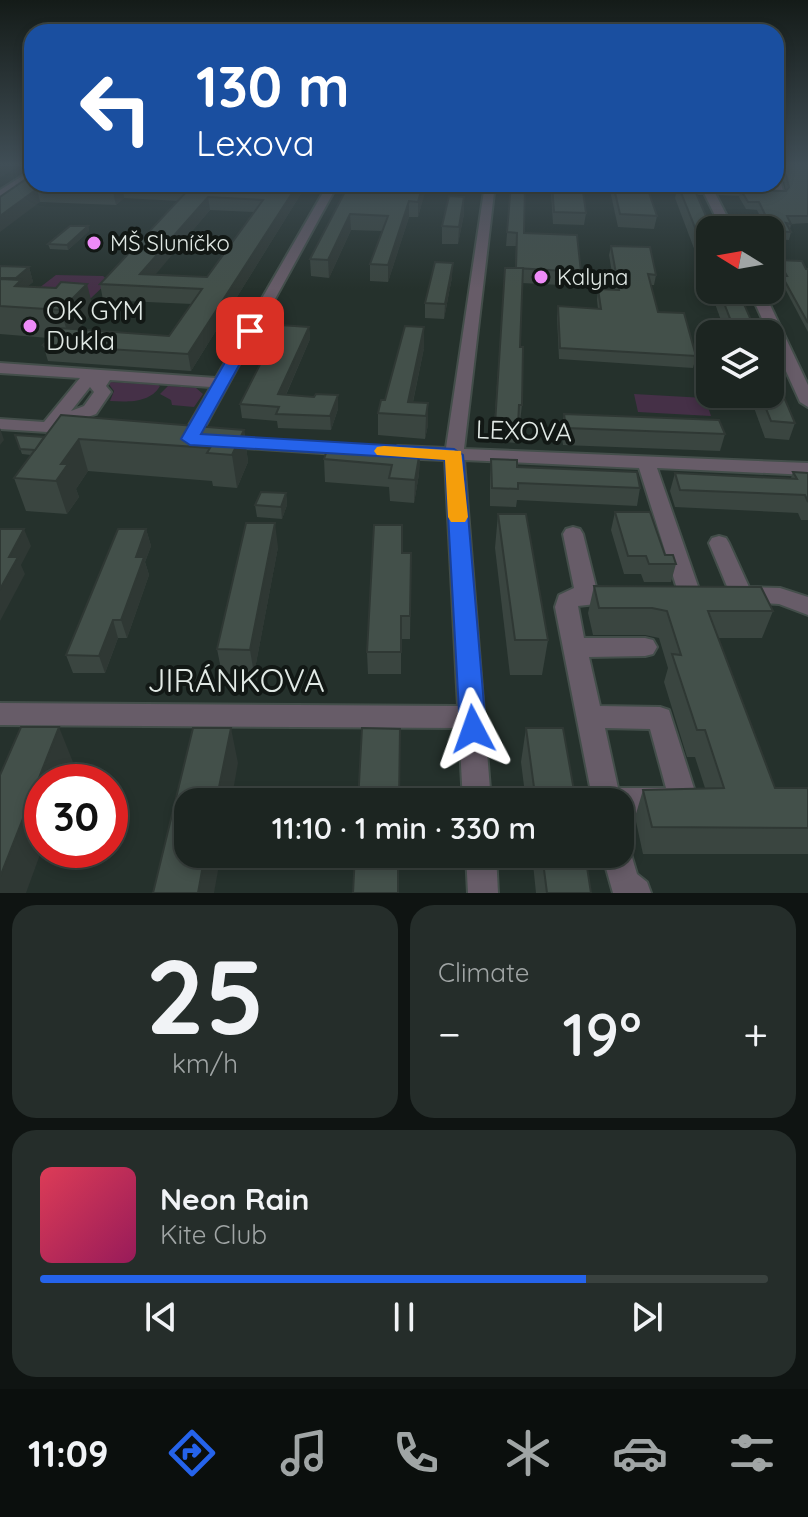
<!DOCTYPE html>
<meta charset="utf-8">
<style>
body{margin:0;font-family:Quicksand,sans-serif;background:#252d2a;color:#f1f3f6;height:100vh;display:flex;flex-direction:column;font-size:30px;white-space:nowrap}
*{box-sizing:border-box;margin:0}
p{font-size:26px;color:#a0a5a5}
.icon{flex:none;width:44px;height:44px;fill:none;stroke:currentColor;stroke-width:2;stroke-linecap:round;stroke-linejoin:round}
.map{position:relative;height:893px;overflow:hidden}
.details{display:flex;flex-direction:column;gap:12px;padding:12px;background:#0f1412;flex:1}
.details>*{flex:none}
.guide{position:absolute;left:24px;top:24px;width:760px;height:168px;border-radius:24px;box-shadow:0 4px 12px #0003,0 0 0 2px #3a423f;background:#1a4fa0;color:#fff;overflow:hidden}
.needle{width:52px;rotate:281deg}
.fabs{position:absolute;left:696px;top:216px;display:grid;gap:16px}
.fabs a{display:grid;place-items:center;width:88px;height:88px;border-radius:16px;background:#1c2521;box-shadow:0 4px 12px #0003,0 0 0 2px #3a423f;font-size:40px}
.speed{position:absolute;left:24px;top:764px;display:flex;gap:16px;font-size:40px;font-weight:700;text-align:center}
.speed>*{display:grid;place-content:center;width:104px;height:104px;border-radius:50%;background:#1c2521;box-shadow:0 4px 12px #0003,0 0 0 2px #3a423f;line-height:1}
.speed .limit{border:12px solid #d22;background:#fff;color:#111}
.pin{position:absolute;display:grid;place-items:center;width:68px;height:68px;color:#fff;margin:-34px;border-radius:16px;box-shadow:0 4px 12px #0006}
.me{position:absolute;width:88px;margin:-44px;rotate:356deg;stroke-linejoin:round;filter:drop-shadow(0 0 6px #0008)}
.turn{display:flex;align-items:center;gap:28px;height:168px;padding:0 40px;font-size:36px}
.turn .icon{width:104px;height:104px;stroke-width:2.5}
.turn b{display:block;font-size:56px;line-height:68px}
.big{font-size:60px;font-weight:600;line-height:1.1}
.details .widget{flex:1;display:flex;flex-direction:column;justify-content:center;gap:12px;min-width:0;padding:0 28px;border-radius:24px;background:#252d2a}
.details .dial{align-items:center;gap:0}
.dial b{font-size:104px;line-height:1}
.song{display:flex;align-items:center;gap:24px}
.cover{width:96px;height:96px;border-radius:12px;background:linear-gradient(135deg,hsl(350 70% 55%),hsl(330 70% 35%))}
.played{height:8px;border-radius:4px;background:linear-gradient(90deg,#2563eb 75%,#3a423f 75%)}
.keys{display:flex;justify-content:space-around;direction:ltr}
.heat{display:flex;justify-content:space-between;align-items:center;font-size:44px;direction:ltr}
.details .tiles{flex:1;display:grid;gap:12px;grid-template-columns:1fr 1fr}
.widget:last-child{grid-column:span 2}
.trip{position:absolute;left:174px;top:788px;width:460px;height:80px;border-radius:24px;background:#1c2521;box-shadow:0 4px 12px #0003,0 0 0 2px #3a423f;font-weight:600;line-height:80px;text-align:center}
.tab-bar{display:flex;height:128px;justify-content:space-around;align-items:center;background:#0b0f0d;color:#a0a5a5}
.tab-bar .icon{width:56px;height:56px}
.tab-bar .selected{color:#2563eb}
.tab-bar b{font-size:36px;color:#f1f3f6}
.map>svg:first-child{display:block}
.green{fill:#453047}
.lines{fill:none;stroke-linecap:round;stroke-linejoin:round}
.street-casing{stroke:#434e4a;stroke-width:4}
.street{fill:#675c68;fill-rule:evenodd}
.wall{fill:#3a4540;fill-rule:evenodd}
.shaded-wall{fill:#2f3834}
.building{fill:#43504a;stroke:#2f3834;stroke-width:2;fill-rule:evenodd}
.route{fill:#2563eb;stroke:#184099;stroke-width:2}
.slow{fill:#f59e0b}
.poi-dot{fill:#ee8bf8;stroke:#121815;stroke-width:3}
.labels{text-anchor:middle;stroke-width:8;stroke-linejoin:round;paint-order:stroke}
.far-poi-label{font-size:22px;fill:#e1e9e5;stroke:#121815;text-anchor:start}
.poi-label{font-size:26px;fill:#e1e9e5;stroke:#121815;text-anchor:start}
.street-label{font-size:26px;fill:#e1e9e5;stroke:#121815}
.near-street-label{font-size:32px;fill:#e1e9e5;stroke:#121815}
</style>
<div class="map">
<svg width="808" height="893" viewBox="0 0 808 893">
<rect width="100%" height="100%" fill="#25312c"/>
<g class="green">
<polygon points="56,275 103,276 109,281 91,298 30,295"/>
<path d="M110,382L158,385L160,386C150,403 129,402 110,401L114,391L108,383Z"/>
<polygon points="168,386 196,388 203,394 194,407 172,405 171,400 160,394"/>
<polygon points="634,394 705,398 711,416 638,412"/>
</g>
<g class="lines">
<defs>
<g id="street">
<polygon points="32,170 32,178 0,198 0,190"/>
<polygon points="776,180 781,183 784,195 715,193 734,230 722,230 704,193 568,187 563,184 701,186 700,184 710,184 712,187 773,190 771,184 776,184"/>
<path d="M328,184H338L196,443L190,444L181,439L211,387L110,380L106,386L111,392L96,414L80,420L76,426L82,430L79,434L0,429V419L44,422L80,378L0,373V363L216,378ZM90,387L94,392L84,406L71,411Z"/>
<polygon points="485,184 495,184 464,449 808,463 808,475 657,468 701,595 698,601 690,603 682,601 679,595 639,468 464,460 491,802 463,802 459,728 0,725 0,703 458,706 445,460 398,458 389,452 398,446 446,448"/>
<polygon points="749,290 763,290 808,385 808,407 800,402"/>
<polygon points="222,437 352,445 361,450 352,455 216,446 213,442 216,438"/>
<path d="M573,527L580,529L583,534L596,587L623,589L626,595L623,601L578,606L584,638H645L653,640L657,647L653,654L645,656L589,657L600,706L660,707L669,710L698,801L694,810L684,814H620V802H593L555,607L559,595L574,588L563,534L566,529ZM605,728L650,729L666,788H618Z"/>
<polygon points="719,536 726,538 729,543 749,587 780,588 808,597 808,615 779,604 733,601 709,543 712,538"/>
<polygon points="620,840 628,844 637,874 647,882 651,893 613,893 602,854 620,854"/>
<polygon points="466,854 496,854 498,893 468,893"/>
</g>
</defs>
<use href="#street" class="street-casing"/>
<use href="#street" class="street"/>
</g>
<g class="wall">
<polygon points="776,164 808,164 808,223 791,224 790,229 791,232 789,240 771,239 770,230 767,230 757,210 746,209 739,197 741,190 786,191 784,182 776,177"/>
<path d="M32,184H307L191,371L48,361L43,345L49,338L0,334V266L29,267L33,282L28,286L94,311L78,329L169,336L192,304L103,300L100,284L179,201L124,198L116,205L40,202ZM210,210L254,212L207,277L155,274Z"/>
<polygon points="349,184 427,184 418,217 409,217 388,282 370,281 370,264 382,231 351,230 329,278 311,276 310,259"/>
<polygon points="511,184 524,233 581,272 579,286 522,283 520,347 522,405 520,422 518,421 516,443 493,441 505,268 515,268 516,246 506,246"/>
<polygon points="552,184 586,213 584,225 553,224 551,192"/>
<polygon points="613,184 657,216 654,229 618,227 611,195"/>
<polygon points="732,184 770,184 769,187"/>
<polygon points="678,185 710,230 710,260 698,259 675,198"/>
<polygon points="464,197 464,214 458,244 442,244 442,226"/>
<polygon points="88,226 89,231 68,250 50,249 48,244"/>
<polygon points="611,246 656,275 654,285 651,285 658,312 696,356 693,368 559,359 557,317 558,306 598,309 597,300 598,289 615,290 609,255"/>
<polygon points="778,260 808,269 808,332 781,281 783,276 777,265"/>
<polygon points="452,277 444,319 425,318 425,303"/>
<polygon points="710,290 738,290 757,334 726,334"/>
<polygon points="309,327 310,339 286,395 338,409 331,430 278,428 277,421 242,418 240,404"/>
<polygon points="424,348 413,402 428,403 428,425 425,439 378,435 378,413"/>
<polygon points="749,394 770,394 795,423 789,440 765,438"/>
<polygon points="564,414 725,434 720,451 563,445 561,431"/>
<polygon points="244,430 248,462 237,488 213,486 212,481 88,471 76,489 79,497 67,514 26,511 14,478 31,455 22,454 15,435 44,437"/>
<polygon points="420,451 419,474 414,503 390,501 389,487 325,482 324,459"/>
<polygon points="491,459 517,467 640,488 637,506 517,500 516,507 490,506 490,477"/>
<polygon points="793,472 808,473 808,520 801,520 798,513 675,507 670,491 675,473 791,478"/>
<polygon points="286,493 287,505 282,519 257,517 255,505"/>
<polygon points="615,512 676,564 671,582 644,582 641,574 624,574 611,530"/>
<polygon points="498,514 548,640 542,675 510,675 495,548"/>
<polygon points="146,529 151,546 145,562 149,575 127,638 118,638 105,673 73,673 66,655"/>
<polygon points="278,547 254,674 222,674 217,649"/>
<polygon points="402,553 411,553 410,639 401,639 401,674 368,674 367,652"/>
<polygon points="594,586 773,611 762,638 718,638 775,788 808,788 808,854 643,854 635,817 643,790 705,788 695,757 687,757 664,682 668,668 659,638 645,635 593,635 588,613"/>
<polygon points="526,728 576,802 526,802 521,762"/>
<polygon points="532,854 585,854 591,893 536,893"/>
</g>
<g class="shaded-wall">
<polygon points="0,164 14,164 15,168 0,178"/>
<polygon points="298,184 307,184 191,371 188,354"/>
<polygon points="423,184 427,184 427,186 418,217 418,202"/>
<polygon points="122,185 124,198 116,205 113,192"/>
<polygon points="37,189 40,202 0,232 0,216"/>
<polygon points="208,197 210,210 145,287 140,274"/>
<polygon points="464,197 464,214 458,244 459,227"/>
<polygon points="409,201 409,217 388,282 388,265"/>
<polygon points="350,214 351,230 329,278 328,260"/>
<polygon points="88,226 89,231 68,250 67,245"/>
<polygon points="453,263 452,277 444,319 445,304"/>
<polygon points="29,267 33,282 24,290 15,286 17,284 16,278"/>
<polygon points="87,284 94,311 69,339 61,310"/>
<polygon points="309,327 310,339 280,408 278,394"/>
<polygon points="424,327 424,348 410,415 408,402"/>
<polygon points="338,395 338,409 331,430 330,416"/>
<polygon points="428,403 428,425 425,439 426,416"/>
<polygon points="0,428 4,440 0,445"/>
<polygon points="244,430 248,462 237,488 232,455"/>
<polygon points="79,439 88,471 76,489 79,497 67,514 56,481 61,464"/>
<polygon points="420,451 419,474 414,503 415,480"/>
<polygon points="286,493 287,505 282,519 281,507"/>
<polygon points="275,523 278,547 254,674 250,650"/>
<polygon points="24,529 31,546 21,565 25,574 0,621 0,589 9,557"/>
<polygon points="146,529 151,546 145,562 149,575 127,638 121,620 136,557"/>
<polygon points="113,620 118,638 105,673 99,656"/>
<polygon points="59,727 73,762 66,782 42,782 42,849 26,893 0,893 0,877"/>
<polygon points="231,728 238,763 231,802 216,802"/>
<polygon points="205,854 221,854 214,893 198,893"/>
</g>
<g class="building">
<polygon points="776,164 808,164 808,216 787,216 791,224 786,223 791,232 773,231 759,202 748,202 741,190 786,191 789,187 786,175 777,170 776,171"/>
<path d="M32,175V184H298L188,354L43,345L59,328L169,336L202,289L100,284L190,188L122,185L113,192L37,189L0,216V197ZM208,197L263,200L207,277L140,274Z"/>
<polygon points="349,184 423,184 418,202 409,201 388,265 370,264 388,216 350,214 328,260 310,259"/>
<polygon points="511,184 525,184 524,233 577,235 581,272 516,268 517,233 507,232"/>
<polygon points="552,184 582,184 586,213 554,212"/>
<polygon points="613,184 647,187 657,216 620,214"/>
<polygon points="678,185 693,186 712,230 710,230 710,246 702,245"/>
<polygon points="449,196 464,197 459,227 442,226"/>
<polygon points="70,226 88,226 67,245 48,244"/>
<polygon points="611,246 650,247 656,275 648,274 658,312 684,313 696,356 560,348 558,306 601,309 598,289 619,290"/>
<polygon points="778,260 802,261 806,269 808,269 808,323 782,276 787,276"/>
<polygon points="435,262 453,263 445,304 425,303"/>
<polygon points="0,266 29,267 16,278 0,278"/>
<polygon points="505,268 523,268 520,347 523,347 522,405 519,405 518,426 495,424"/>
<polygon points="0,279 21,280 15,286 56,288 61,282 87,284 61,310 0,306"/>
<polygon points="719,290 738,290 757,334 736,334"/>
<polygon points="280,325 309,327 278,394 314,397 316,394 338,395 330,416 276,414 279,407 240,404"/>
<polygon points="405,326 424,327 408,402 428,403 426,416 378,413 381,400 385,400"/>
<polygon points="770,364 795,423 771,421 760,394 770,394"/>
<polygon points="564,414 719,420 725,434 566,428"/>
<polygon points="61,415 244,430 232,455 207,453 210,448 79,439 61,464 68,464 56,481 14,478"/>
<polygon points="15,435 44,437 35,450 20,449"/>
<polygon points="329,444 420,451 415,480 389,478 392,465 324,459"/>
<polygon points="491,459 517,460 517,467 637,472 640,488 518,483 518,489 492,488"/>
<polygon points="793,472 808,473 808,502 805,495 680,490 675,473 797,479"/>
<polygon points="261,492 286,493 281,507 255,505"/>
<polygon points="615,512 650,512 665,555 673,555 676,564 649,564 646,556 628,556"/>
<polygon points="498,514 526,514 548,640 515,640"/>
<polygon points="246,523 275,523 250,650 217,649"/>
<polygon points="374,525 402,525 402,553 411,553 410,616 401,616 401,652 367,652"/>
<polygon points="0,529 24,529 9,557 18,557 0,589"/>
<polygon points="118,529 146,529 136,557 144,557 121,620 113,620 99,656 66,655"/>
<polygon points="594,586 761,587 773,611 708,611 775,788 808,788 808,828 652,827 643,790 724,788 705,730 697,730 672,654 681,655 667,611 652,608 599,608"/>
<polygon points="21,727 59,727 0,877 0,775"/>
<polygon points="193,728 231,728 216,802 188,802 188,854 205,854 198,893 153,893"/>
<polygon points="362,728 400,729 399,802 358,802"/>
<polygon points="526,728 563,728 576,802 536,802"/>
<polygon points="355,854 398,854 398,893 353,893"/>
<polygon points="542,854 585,854 591,893 547,893"/>
</g>
<linearGradient id="sky" x2="0" y2="1"><stop stop-color="#141b18"/><stop offset="0.57" stop-color="#404e56"/><stop offset="1" stop-color="#404e56" stop-opacity="0"/></linearGradient>
<rect width="808" height="289" fill="url(#sky)"/>
<polygon class="route" points="250,327 258,331 201,434 454,449 463,455 486,729 482,737 473,741 463,737 460,729 445,460 190,445 181,439 243,331"/>
<polygon class="slow" points="384,446 461,451 468,517 465,522 451,522 448,517 445,460 377,455 374,451 377,447"/>
<g class="poi-dot">
<circle cx="94" cy="243" r="8"/>
<circle cx="541" cy="277" r="8"/>
<circle cx="30" cy="326" r="8"/>
</g>
<g class="labels">
<g class="far-poi-label">
<text x="110" y="251">MŠ Sluníčko</text>
<text x="557" y="285">Kalyna</text>
</g>
<g class="poi-label">
<text x="46" y="320">OK GYM<tspan x="46" dy="30">Dukla</tspan></text>
</g>
<g class="street-label">
<text transform="translate(524 431) rotate(2)" y="9">LEXOVA</text>
</g>
<g class="near-street-label">
<text x="236" y="692">JIRÁNKOVA</text>
</g>
</g>
</svg>
<div class="fabs">
<a><svg class="needle" viewBox="-14 -14 28 28"><path d="M0-13l5 13h-10z" fill="#e53935"/><path d="M0 13l5-13h-10z" fill="#a0a5a5"/></svg></a>
<a><svg class="icon" aria-label="layers" viewBox="0 0 24 24"><path d="M12 4l9 5-9 5-9-5zM3 14l9 5 9-5"/></svg></a>
</div>
<div class="speed"><div class="limit">30</div></div>
<div class="pin" style="left:250px;top:331px;background:#d93025"><svg class="icon" aria-label="arrive" viewBox="0 0 24 24"><path d="M6 21V4h12l-3 4 3 4H6"/></svg></div>
<svg class="me" style="left:473px;top:729px" viewBox="-20 -20 40 40"><path d="M0-17L14 15 0 8-14 15z" fill="#2563eb" stroke="#fff" stroke-width="4"/></svg>
<div class="trip">11:10 · 1 min · 330 m</div>
<div class="guide">
<div class="turn"><svg class="icon" aria-label="left" viewBox="0 0 24 24"><path d="M17 20v-9H6M10 6l-5 5 5 5"/></svg><div><b>130 m</b>Lexova</div></div>
</div>
</div>
<section class="details">
<div class="tiles">
<div class="widget dial"><b>25</b><p>km/h</p></div>
<div class="widget"><p>Climate</p>
<div class="heat"><a>−</a><b class="big">19°</b><a>+</a></div>
</div>
<div class="widget">
<div class="song"><i class="cover"></i><div><b>Neon Rain</b><p>Kite Club</p></div></div>
<div class="played"></div>
<div class="keys"><svg class="icon" aria-label="previous" viewBox="0 0 24 24"><path d="M18 5L8 12l10 7zM5 5v14"/></svg><svg class="icon" aria-label="pause" viewBox="0 0 24 24"><path d="M8 5v14M16 5v14"/></svg><svg class="icon" aria-label="next" viewBox="0 0 24 24"><path d="M6 5l10 7-10 7zM19 5v14"/></svg></div>
</div>
</div>
</section>
<nav class="tab-bar">
<b>11:09</b>
<svg class="icon selected" aria-label="directions" viewBox="0 0 24 24"><path d="M12 3l9 9-9 9-9-9zM9 14v-3h6M13 9l2 2-2 2"/></svg>
<svg class="icon" aria-label="music" viewBox="0 0 24 24"><path d="M9 18V5l10-2v13"/><circle cx="6" cy="18" r="3"/><circle cx="16" cy="16" r="3"/></svg>
<svg class="icon" aria-label="phone" viewBox="0 0 24 24"><path d="M5 4h4l2 5-3 2q2 4 5 5l2-3 5 2v4C11 20 4 13 5 4z"/></svg>
<svg class="icon" aria-label="climate" viewBox="0 0 24 24"><path d="M12 3v18M4 7l16 10M4 17L20 7"/></svg>
<svg class="icon" aria-label="car" viewBox="0 0 24 24"><path d="M5 17H2v-5l4-1 3-4h7l3 4 3 1v5h-3M9 17h6M6 11h13"/><circle cx="7" cy="17" r="2"/><circle cx="17" cy="17" r="2"/></svg>
<svg class="icon" aria-label="filters" viewBox="0 0 24 24"><path d="M4 7h16M4 17h16"/><circle cx="9" cy="7" r="2"/><circle cx="15" cy="17" r="2"/></svg>
</nav>
